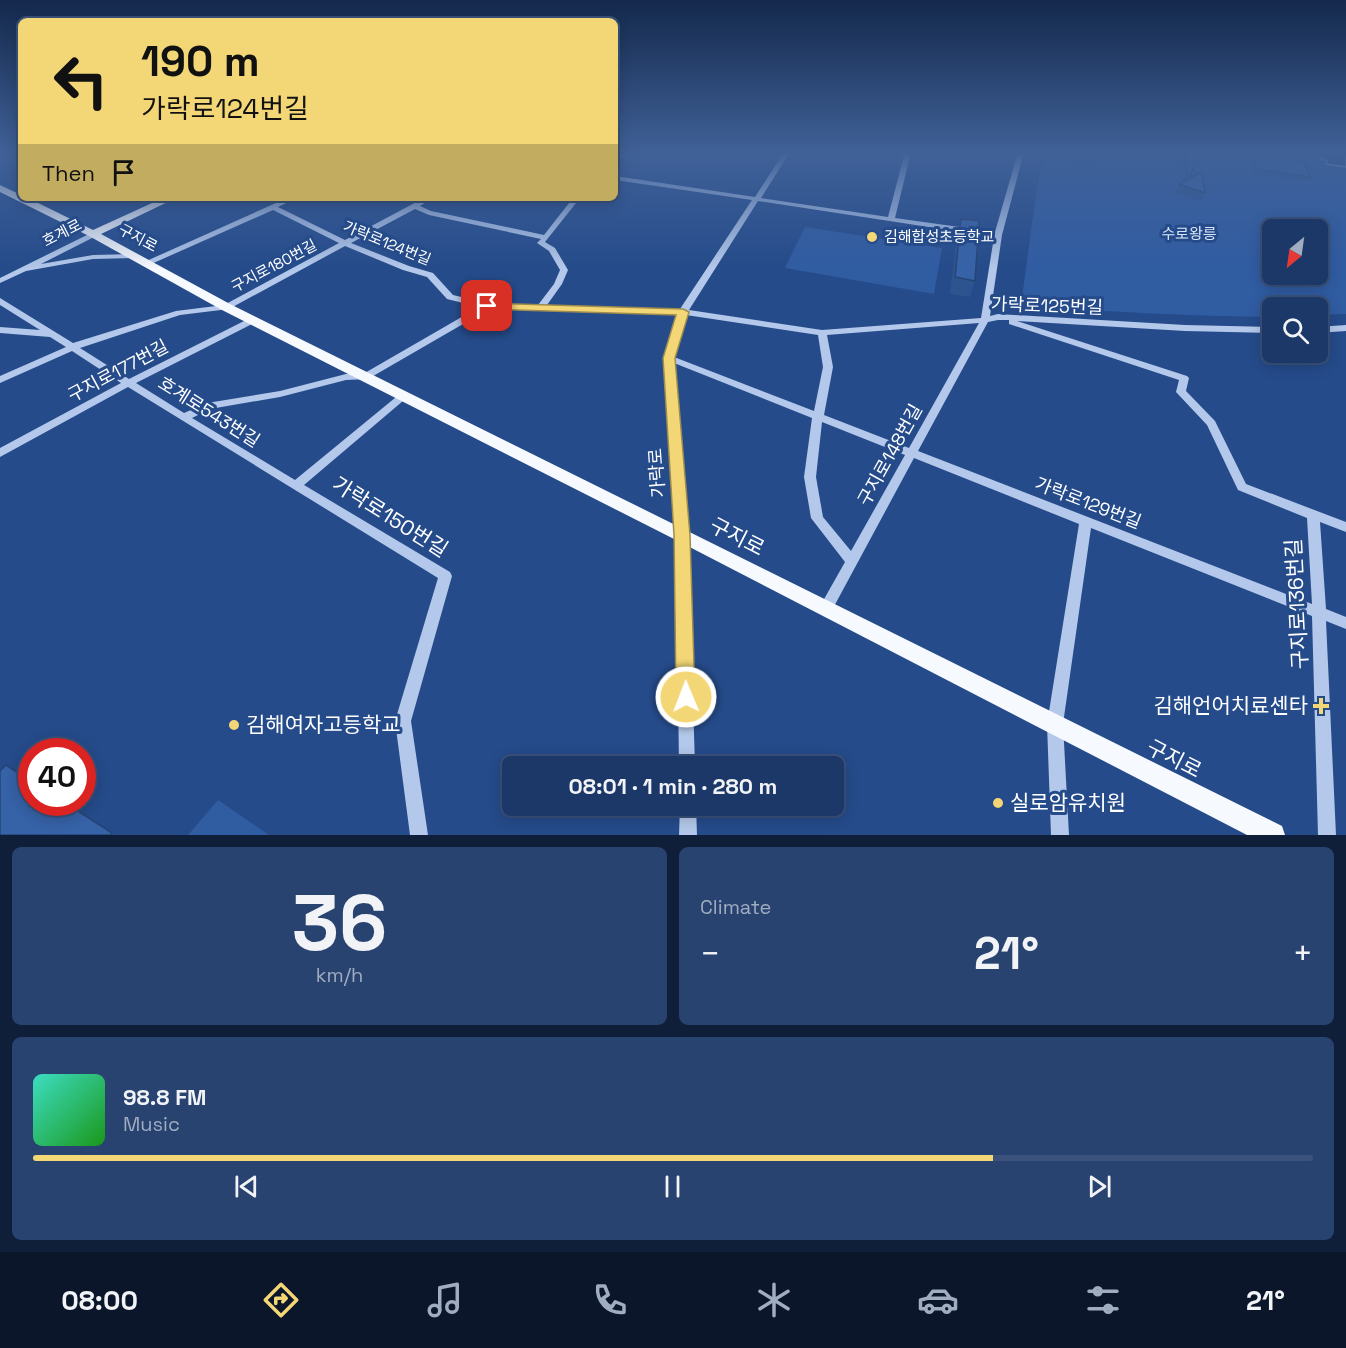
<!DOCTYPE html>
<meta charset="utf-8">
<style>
body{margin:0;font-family:"Space Grotesk","Noto Sans KR",sans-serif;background:#294371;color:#f1f3f6;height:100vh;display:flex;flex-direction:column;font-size:22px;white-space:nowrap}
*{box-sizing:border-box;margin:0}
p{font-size:20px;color:#a0acc0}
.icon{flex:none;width:33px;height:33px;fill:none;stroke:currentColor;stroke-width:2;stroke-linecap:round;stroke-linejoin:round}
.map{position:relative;height:835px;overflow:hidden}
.sheet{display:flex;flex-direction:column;gap:12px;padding:12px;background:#0f1f39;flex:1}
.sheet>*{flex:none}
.guide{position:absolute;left:18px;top:18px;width:600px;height:183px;border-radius:9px;box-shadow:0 3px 15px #0003,0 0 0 2px #3a527c;background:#f3d777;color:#111;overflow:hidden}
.needle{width:39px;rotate:209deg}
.buttons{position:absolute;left:1262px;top:219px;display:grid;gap:12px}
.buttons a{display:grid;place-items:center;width:66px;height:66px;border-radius:9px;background:#1c3868;box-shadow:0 3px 15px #0003,0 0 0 2px #3a527c;font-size:30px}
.speed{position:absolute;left:18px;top:738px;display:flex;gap:12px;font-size:30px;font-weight:700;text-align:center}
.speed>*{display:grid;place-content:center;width:78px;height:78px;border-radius:50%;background:#1c3868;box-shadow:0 3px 15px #0003,0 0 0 2px #3a527c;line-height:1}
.speed .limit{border:9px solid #d22;background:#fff;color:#111}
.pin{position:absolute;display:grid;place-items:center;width:51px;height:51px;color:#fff;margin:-26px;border-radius:12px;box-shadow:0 3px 9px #0006}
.me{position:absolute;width:66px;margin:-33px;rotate:359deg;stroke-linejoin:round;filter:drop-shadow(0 0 4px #0008)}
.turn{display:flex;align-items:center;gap:21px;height:126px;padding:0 24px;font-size:27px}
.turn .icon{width:78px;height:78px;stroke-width:2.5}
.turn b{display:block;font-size:42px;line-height:51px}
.then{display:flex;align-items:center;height:57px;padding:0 24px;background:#0003;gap:12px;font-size:22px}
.big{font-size:45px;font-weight:700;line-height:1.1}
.sheet .widget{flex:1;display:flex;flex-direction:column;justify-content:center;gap:9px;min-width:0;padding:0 21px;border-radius:9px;background:#294371}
.sheet .dial{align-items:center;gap:0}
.dial b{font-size:78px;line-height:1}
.song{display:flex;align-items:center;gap:18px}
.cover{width:72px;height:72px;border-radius:9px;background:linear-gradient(135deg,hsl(170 70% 55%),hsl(120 70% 35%))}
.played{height:6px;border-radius:3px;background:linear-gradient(90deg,#f3d777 75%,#3a527c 75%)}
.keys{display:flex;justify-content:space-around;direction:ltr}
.heat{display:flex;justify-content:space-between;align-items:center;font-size:33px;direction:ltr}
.sheet .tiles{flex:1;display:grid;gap:12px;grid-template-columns:1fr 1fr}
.widget:last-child{grid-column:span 2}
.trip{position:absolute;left:502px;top:756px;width:342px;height:60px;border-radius:9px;background:#1c3868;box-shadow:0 3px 15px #0003,0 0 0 2px #3a527c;font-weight:700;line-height:60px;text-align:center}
.tab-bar{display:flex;height:96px;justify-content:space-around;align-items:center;background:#0b162a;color:#a0acc0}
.tab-bar .icon{width:42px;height:42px}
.tab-bar .active{color:#f3d777}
.tab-bar b{font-size:27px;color:#f1f3f6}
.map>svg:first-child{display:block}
.green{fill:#305ca2;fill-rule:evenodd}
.water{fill:#1a386a;stroke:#a7c2ea;stroke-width:1.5}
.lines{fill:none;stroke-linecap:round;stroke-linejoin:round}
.minor{fill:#b3c8ea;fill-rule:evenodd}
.major{fill:#f6f9fe;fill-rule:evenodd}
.wall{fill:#2e5490}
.building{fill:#3662a7;stroke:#264575;stroke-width:1.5}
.route{fill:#f3d777;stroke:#9e8c4d;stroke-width:1.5}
.poi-dot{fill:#f3d777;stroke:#254b8a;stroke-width:2}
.labels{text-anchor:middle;stroke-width:6;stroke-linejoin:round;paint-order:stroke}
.far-street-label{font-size:15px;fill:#fff;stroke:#254b8a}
.far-park-label{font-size:15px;fill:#d7e4f7;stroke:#254b8a}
.far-poi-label{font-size:15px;fill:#fff;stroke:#254b8a;text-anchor:start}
.street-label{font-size:18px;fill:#fff;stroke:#254b8a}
.near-street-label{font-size:21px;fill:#fff;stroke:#254b8a}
.near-poi-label{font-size:21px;fill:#fff;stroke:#254b8a;text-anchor:start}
</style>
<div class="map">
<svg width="1346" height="835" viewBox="0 0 1346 835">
<rect width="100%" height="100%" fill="#254b8a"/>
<g class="green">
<path d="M1044,152H1346V314L1317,315V308H1272V317C1188,316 1105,312 1021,305L1036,194ZM1272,230H1317V274H1272Z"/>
<polygon points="805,227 942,248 934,294 785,268"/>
<polygon points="218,800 269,835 188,835"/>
</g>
<polygon class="water" points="1317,152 1346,152 1346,167 1326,164 1327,161 1318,157"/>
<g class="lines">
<g class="minor">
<polygon points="622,152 629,152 615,162 615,157"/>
<path d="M784,152H790L761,198L888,217L905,152H911L895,218L995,232L1018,152H1024L1002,235L990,316L998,314L1185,325L1272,327V333L1185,331L1017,321L1187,376L1189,378L1186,391L1215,421L1246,484L1346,522V532L1320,522L1326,609L1346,617V629L1326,621L1336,835H1318L1312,616L1091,528L1063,724L1069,835H1051L1047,724L1079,524L914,458L831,612L826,614L821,612L819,608L845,562L811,518L804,477L812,418L674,363L688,535L695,766H679L676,535L664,358L678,314L489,309L368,379L346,380L280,397L210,409L192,418L295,480L401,393L405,392L410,395L304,485L450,572L452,576L411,721L428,835H410L395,721L438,578L128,387L0,457V448L121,383L72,351L0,383V376L66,347L50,337L0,333V327L40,330L0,305V298L73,343L176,311L224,305L339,243L273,210L149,265H146L142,263L287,198H296L278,207L345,240L424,198H432L420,206L431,211L544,235L573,198H580L545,242L555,248L568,270L562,284L547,305L680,309L752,200L615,180V176L755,197ZM758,201L994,237L981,318L822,330L689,310ZM415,209L429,215L541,239L537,243L549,251L560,270L554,284L538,305L487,303L453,295L433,273L409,266L351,243ZM345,246L403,270L427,277L447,299L479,307L363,374H346L280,391L207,403L184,413L136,383L256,322V318H250L129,379L80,348L180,315L229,309ZM686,315L818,335L823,367L814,411L674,357ZM998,320H1009V324L1179,380L1176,392L1207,425L1238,490L1307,518L1312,604L918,451L988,322ZM979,323L909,448L824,415L833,367L827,335ZM822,422L905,455L851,551L823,517L816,477Z"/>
<polygon points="93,232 96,232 96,236 41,264 93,255 134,254 138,256 134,258 93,259 26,271 0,283 0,278"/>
<polygon points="1346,325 1346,331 1317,333 1317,327"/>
<polygon points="680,806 696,806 697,835 679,835"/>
</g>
<polygon class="major" points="0,185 21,195 21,198 28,198 93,230 163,198 176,198 101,234 230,304 1282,826 1285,835 1247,835 676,540 222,310 89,236 0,192"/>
</g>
<g class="wall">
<polygon points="1043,152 1100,152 1100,156 1097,164 1054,159 1055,154"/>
<polygon points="1176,152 1198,152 1190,178 1205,193 1201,201 1175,192 1179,184 1184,181 1181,162 1173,161"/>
<polygon points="1253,153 1311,177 1308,181 1254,174 1250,157"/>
<polygon points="961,219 975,281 970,297 950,294 957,234"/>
</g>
<g class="building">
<polygon points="1065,152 1100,152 1100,156"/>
<polygon points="1177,152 1198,152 1190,178 1202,172 1205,193 1179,184 1189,179 1185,154 1176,153"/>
<polygon points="1253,153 1302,161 1311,177 1256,169"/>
<polygon points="961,219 979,221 975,281 955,277"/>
<polygon points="6,765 32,782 32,802 64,802 112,833 110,835 0,835 0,771"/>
</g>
<linearGradient id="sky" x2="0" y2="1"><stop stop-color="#14294c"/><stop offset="0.57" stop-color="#406198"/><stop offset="1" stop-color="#406198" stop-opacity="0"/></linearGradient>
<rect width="1346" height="269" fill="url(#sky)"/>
<polygon class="route" points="487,303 683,309 689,312 675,358 690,535 695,697 693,703 686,706 679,703 676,697 674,535 663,358 676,315 483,309 482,306"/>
<g class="poi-dot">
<circle cx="872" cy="237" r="6"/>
<path d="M1318 697h6v6h6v6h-6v6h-6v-6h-6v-6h6z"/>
<circle cx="234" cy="725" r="6"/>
<circle cx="998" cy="803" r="6"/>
</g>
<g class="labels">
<g class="far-street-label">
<text transform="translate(62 233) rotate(-27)" y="5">호계로</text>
<text transform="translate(138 238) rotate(28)" y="5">구지로</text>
<text transform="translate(387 243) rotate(22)" y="5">가락로124번길</text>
<text transform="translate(274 266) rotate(-28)" y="5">구지로180번길</text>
</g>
<g class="far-park-label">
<text x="1189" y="239">수로왕릉</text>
</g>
<g class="far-poi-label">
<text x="884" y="242">김해합성초등학교</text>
</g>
<g class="street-label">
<text transform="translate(1047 306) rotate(2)" y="6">가락로125번길</text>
<text transform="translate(118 371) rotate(-28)" y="6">구지로177번길</text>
<text transform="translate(209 412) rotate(32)" y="6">호계로543번길</text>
<text transform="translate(890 455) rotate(-61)" y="6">구지로148번길</text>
<text transform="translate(657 473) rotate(-94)" y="6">가락로</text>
<text transform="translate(1088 503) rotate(21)" y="6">가락로129번길</text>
</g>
<g class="near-street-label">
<text transform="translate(390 517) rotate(32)" y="7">가락로150번길</text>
<text transform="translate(737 537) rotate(27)" y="7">구지로</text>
<text transform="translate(1297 604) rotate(-93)" y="7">구지로136번길</text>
<text transform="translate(1174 759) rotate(27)" y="7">구지로</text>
</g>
<g class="near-poi-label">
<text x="1308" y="713" text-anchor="end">김해언어치료센타</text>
<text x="246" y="732">김해여자고등학교</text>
<text x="1010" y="810">실로암유치원</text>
</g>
</g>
</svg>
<div class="buttons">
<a><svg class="needle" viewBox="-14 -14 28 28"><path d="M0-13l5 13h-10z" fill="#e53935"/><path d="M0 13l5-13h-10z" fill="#a0acc0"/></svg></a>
<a><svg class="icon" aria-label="search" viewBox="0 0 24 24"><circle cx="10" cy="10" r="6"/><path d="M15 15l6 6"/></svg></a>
</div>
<div class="speed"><div class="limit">40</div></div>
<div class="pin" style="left:487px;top:306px;background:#d93025"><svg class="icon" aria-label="arrive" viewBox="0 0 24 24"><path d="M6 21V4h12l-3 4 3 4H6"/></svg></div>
<svg class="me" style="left:686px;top:697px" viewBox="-20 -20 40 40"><circle r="17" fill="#f3d777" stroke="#fff" stroke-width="3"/><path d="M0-11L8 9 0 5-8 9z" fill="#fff"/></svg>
<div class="trip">08:01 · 1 min · 280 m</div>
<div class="guide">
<div class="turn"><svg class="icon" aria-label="left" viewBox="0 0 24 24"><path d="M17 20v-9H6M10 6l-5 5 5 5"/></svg><div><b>190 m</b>가락로124번길</div></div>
<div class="then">Then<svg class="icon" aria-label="arrive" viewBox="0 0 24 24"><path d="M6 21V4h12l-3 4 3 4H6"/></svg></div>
</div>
</div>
<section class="sheet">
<div class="tiles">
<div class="widget dial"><b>36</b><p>km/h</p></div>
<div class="widget"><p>Climate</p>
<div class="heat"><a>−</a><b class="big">21°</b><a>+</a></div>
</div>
<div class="widget">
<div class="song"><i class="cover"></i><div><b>98.8 FM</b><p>Music</p></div></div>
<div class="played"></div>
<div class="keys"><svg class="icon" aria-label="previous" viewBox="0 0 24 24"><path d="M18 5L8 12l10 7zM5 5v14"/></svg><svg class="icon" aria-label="pause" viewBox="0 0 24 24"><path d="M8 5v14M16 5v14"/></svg><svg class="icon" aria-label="next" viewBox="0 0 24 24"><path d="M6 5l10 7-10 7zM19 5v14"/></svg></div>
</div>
</div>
</section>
<nav class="tab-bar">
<b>08:00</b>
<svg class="icon active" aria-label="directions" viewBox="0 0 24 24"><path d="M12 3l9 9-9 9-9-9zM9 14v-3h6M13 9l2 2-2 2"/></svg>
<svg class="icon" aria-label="music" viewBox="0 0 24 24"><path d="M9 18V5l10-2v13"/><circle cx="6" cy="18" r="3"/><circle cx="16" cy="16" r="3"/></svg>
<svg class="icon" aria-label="phone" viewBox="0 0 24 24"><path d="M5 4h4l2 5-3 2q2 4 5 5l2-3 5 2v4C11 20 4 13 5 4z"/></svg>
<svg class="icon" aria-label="climate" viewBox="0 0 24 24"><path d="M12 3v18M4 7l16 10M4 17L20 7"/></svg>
<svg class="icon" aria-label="car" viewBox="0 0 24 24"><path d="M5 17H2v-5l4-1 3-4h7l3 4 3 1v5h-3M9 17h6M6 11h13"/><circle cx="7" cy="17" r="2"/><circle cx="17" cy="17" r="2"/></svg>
<svg class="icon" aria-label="filters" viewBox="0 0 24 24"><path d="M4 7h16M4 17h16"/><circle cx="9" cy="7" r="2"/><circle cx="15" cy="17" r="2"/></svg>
<b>21°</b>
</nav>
